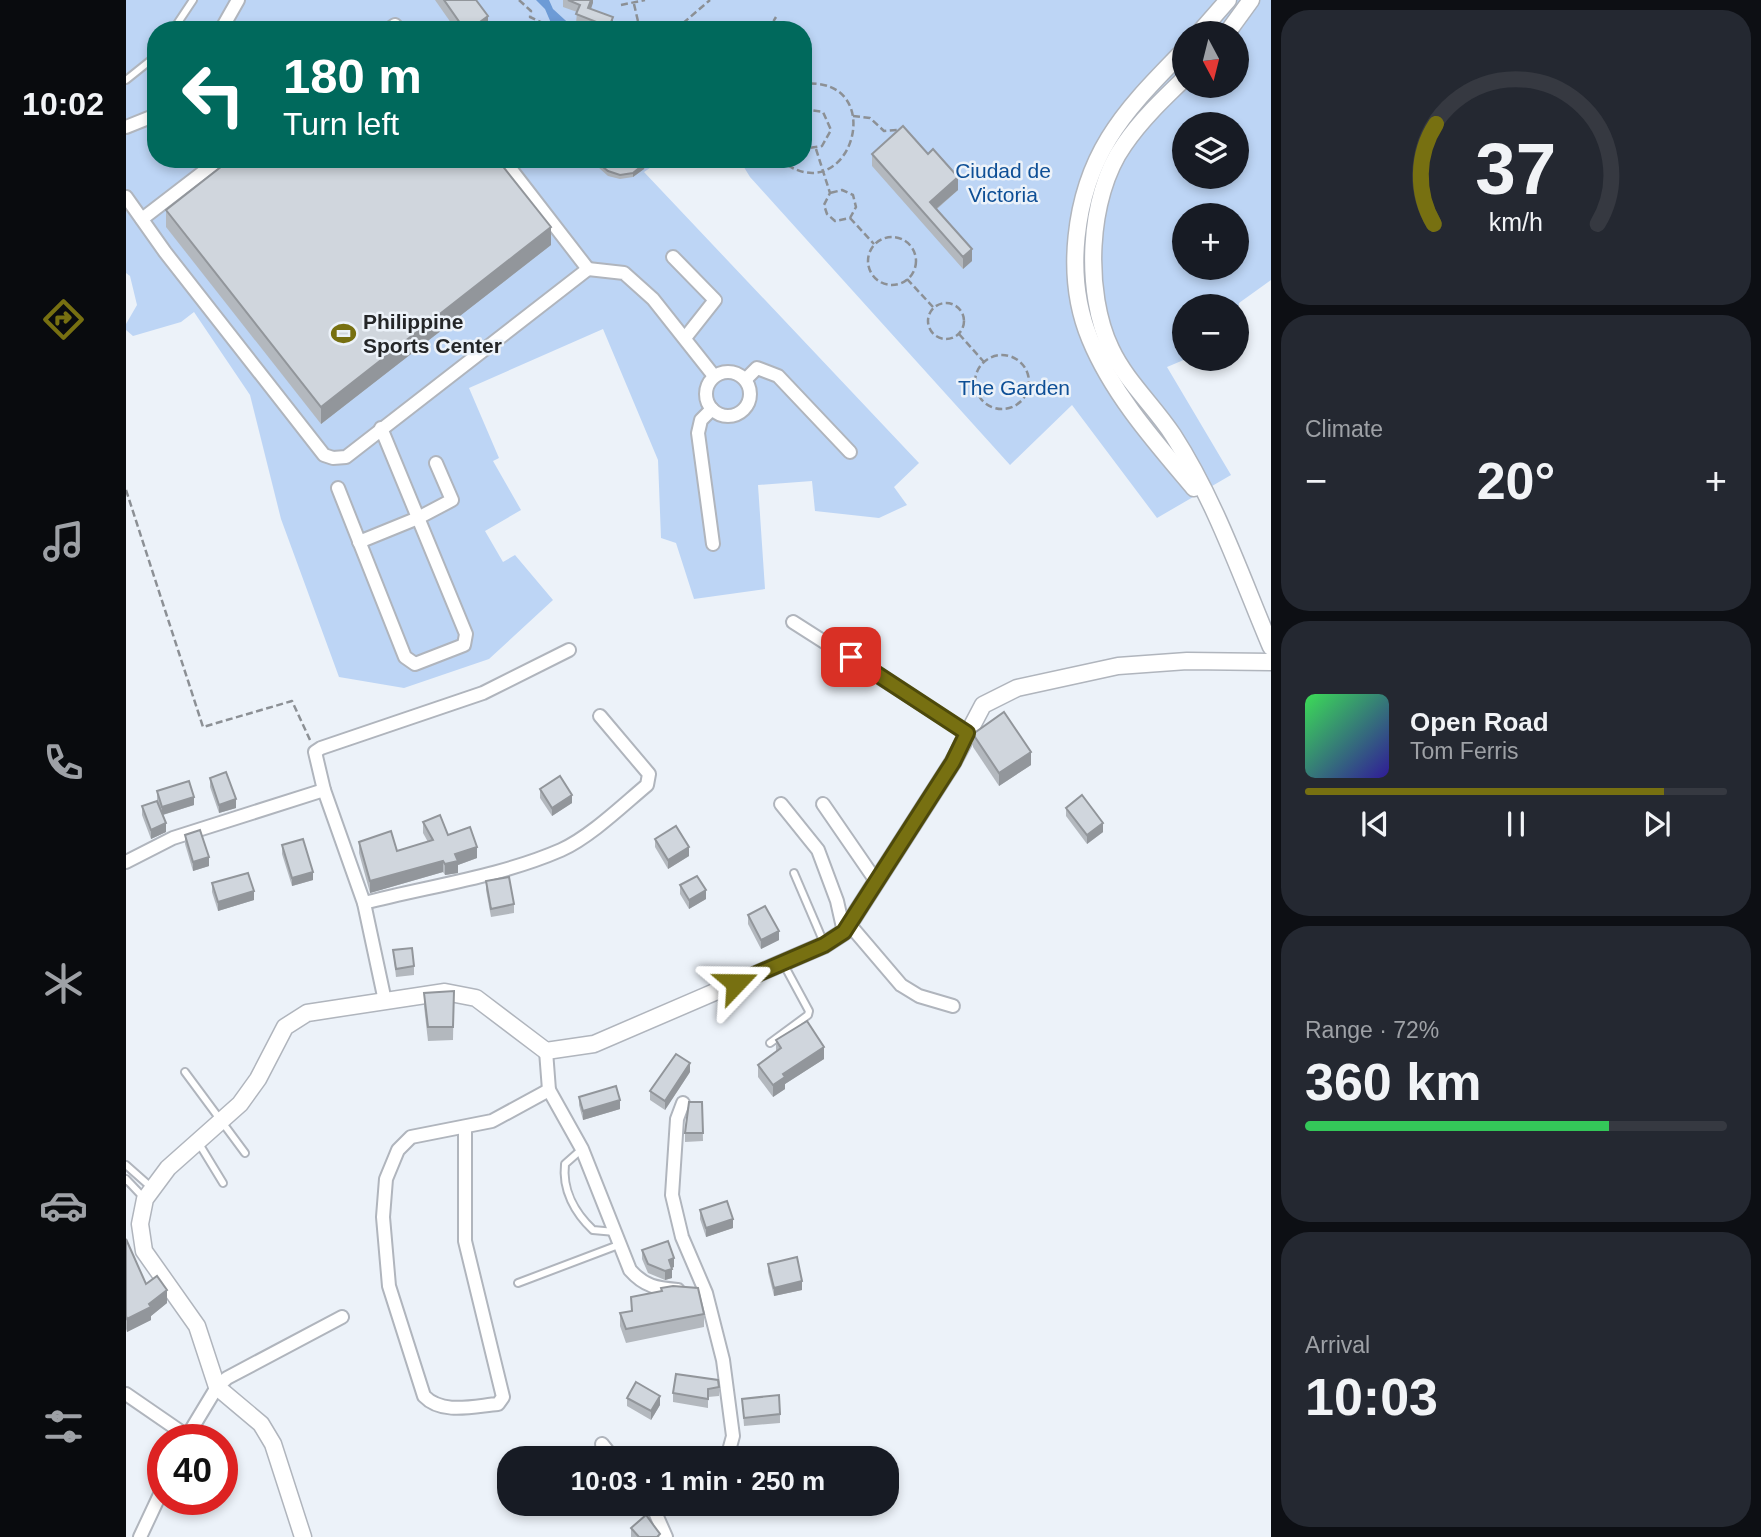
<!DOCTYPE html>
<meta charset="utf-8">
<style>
body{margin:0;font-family:Arial,sans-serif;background:#242831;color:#f1f3f6;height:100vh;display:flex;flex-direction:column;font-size:26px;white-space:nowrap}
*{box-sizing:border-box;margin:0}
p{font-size:23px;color:#9ea1a6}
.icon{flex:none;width:38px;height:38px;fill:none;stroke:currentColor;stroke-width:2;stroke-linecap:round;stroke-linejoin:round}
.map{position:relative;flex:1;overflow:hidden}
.panel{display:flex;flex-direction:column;gap:10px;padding:10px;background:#0d0f14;width:490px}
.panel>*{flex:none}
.hud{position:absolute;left:21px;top:21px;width:665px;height:147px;border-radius:28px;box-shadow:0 4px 10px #0003;background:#00695c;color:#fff;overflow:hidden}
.needle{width:46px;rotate:173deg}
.controls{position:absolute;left:1046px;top:21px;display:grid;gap:14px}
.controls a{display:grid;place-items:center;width:77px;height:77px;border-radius:50%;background:#171b24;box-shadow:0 4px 10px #0003;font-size:35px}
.speed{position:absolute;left:21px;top:1424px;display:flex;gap:14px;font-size:35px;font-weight:700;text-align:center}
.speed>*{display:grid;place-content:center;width:91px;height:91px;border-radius:50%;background:#171b24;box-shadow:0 4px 10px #0003;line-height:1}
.speed .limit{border:10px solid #d22;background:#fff;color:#111}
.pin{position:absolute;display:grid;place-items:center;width:60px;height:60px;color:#fff;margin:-30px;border-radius:14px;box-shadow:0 4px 10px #0006}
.me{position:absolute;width:77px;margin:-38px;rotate:67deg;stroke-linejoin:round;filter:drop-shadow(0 0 5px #0008)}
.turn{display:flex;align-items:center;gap:24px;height:147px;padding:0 21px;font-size:32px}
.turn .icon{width:91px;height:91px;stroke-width:2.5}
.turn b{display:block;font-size:49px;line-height:60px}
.big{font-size:52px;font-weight:800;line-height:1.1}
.panel .widget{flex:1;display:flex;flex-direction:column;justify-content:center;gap:10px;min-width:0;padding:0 24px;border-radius:28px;background:#242831}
.panel .dial{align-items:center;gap:0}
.dial svg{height:182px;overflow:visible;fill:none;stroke:#363941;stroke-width:7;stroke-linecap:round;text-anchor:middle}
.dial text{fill:#f1f3f6;stroke:none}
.song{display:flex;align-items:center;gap:21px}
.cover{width:84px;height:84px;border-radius:10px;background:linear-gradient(135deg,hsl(130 70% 55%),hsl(250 70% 35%))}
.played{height:7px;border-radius:4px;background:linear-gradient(90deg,#777011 85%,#363941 85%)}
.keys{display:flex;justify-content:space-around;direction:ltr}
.heat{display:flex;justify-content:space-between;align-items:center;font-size:38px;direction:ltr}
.charge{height:10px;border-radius:5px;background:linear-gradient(90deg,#34c759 72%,#363941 0)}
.trip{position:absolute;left:371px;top:1446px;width:402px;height:70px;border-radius:28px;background:#171b24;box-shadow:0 4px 10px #0003;font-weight:800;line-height:70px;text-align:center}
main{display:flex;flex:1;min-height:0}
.tabs{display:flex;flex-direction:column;width:126px;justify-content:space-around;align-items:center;background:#090b0e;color:#9ea1a6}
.tabs .icon{width:49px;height:49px}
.tabs .selected{color:#777011}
.tabs b{font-size:32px;color:#f1f3f6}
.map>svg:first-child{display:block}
.green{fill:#bdd5f5;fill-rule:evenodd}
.water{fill:#6d9bd6}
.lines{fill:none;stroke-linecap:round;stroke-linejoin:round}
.lane-casing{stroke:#b0b5bd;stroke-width:10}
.street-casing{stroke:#b0b5bd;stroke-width:16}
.secondary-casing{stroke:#b0b5bd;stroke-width:19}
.path{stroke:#8c9095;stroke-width:2.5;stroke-dasharray:7 3.5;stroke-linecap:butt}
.lane{stroke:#fff;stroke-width:6}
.street{stroke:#fff;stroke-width:12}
.secondary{stroke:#fff;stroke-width:16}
.wall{fill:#b3b8be}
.shaded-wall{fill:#92969b}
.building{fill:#d0d6dd;stroke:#92969b;stroke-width:2}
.route-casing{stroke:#4d490b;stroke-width:18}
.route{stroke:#777011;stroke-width:12}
.labels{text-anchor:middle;stroke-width:5;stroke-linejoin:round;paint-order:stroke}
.park-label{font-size:21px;fill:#0e4f96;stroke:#ecf2f9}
.poi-label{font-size:21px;font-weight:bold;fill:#242628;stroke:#ecf2f9;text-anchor:start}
</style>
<main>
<nav class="tabs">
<b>10:02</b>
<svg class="icon selected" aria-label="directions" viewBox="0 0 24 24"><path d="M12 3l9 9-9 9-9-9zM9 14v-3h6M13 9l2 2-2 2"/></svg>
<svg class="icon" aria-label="music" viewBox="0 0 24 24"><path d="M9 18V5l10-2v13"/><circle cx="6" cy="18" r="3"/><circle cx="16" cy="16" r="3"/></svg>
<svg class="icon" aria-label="phone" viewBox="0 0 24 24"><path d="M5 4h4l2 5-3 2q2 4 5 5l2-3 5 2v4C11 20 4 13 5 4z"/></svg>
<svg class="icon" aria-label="climate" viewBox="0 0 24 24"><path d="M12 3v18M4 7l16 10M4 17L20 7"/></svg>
<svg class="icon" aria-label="car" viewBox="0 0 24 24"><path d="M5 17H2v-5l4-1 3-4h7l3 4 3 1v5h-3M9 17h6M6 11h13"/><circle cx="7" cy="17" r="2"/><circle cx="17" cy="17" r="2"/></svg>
<svg class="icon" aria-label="filters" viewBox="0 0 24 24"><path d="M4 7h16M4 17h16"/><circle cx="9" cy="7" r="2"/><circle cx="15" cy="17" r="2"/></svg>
</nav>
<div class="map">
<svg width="1145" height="1537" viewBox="0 0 1145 1537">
<rect width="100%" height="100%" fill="#ecf2f9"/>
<path class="green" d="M0,0H1145V280L1113,303L1111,317V306H1059L1060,359L1041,367L1105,475L1031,518L946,405L884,465L624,177L613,159H677V30H30V159H537L518,172L793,463L768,487L781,505L753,518L689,511L686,481L632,485L639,589L568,599L550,543L535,538L532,460L477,329L343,388L373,458L367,461L395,510L359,531L377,562L389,555L427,600L363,659L278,688L213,677L155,519L124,395L68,312L55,322L7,336L0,330V324L11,305L4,276L0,273ZM1059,33H1111V86H1059ZM1059,124H1111V177H1059ZM1059,215H1111V268H1059Z"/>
<polygon class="water" points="410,0 423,0 427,9 450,30 428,30 419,9"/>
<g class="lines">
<defs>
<g id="lane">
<polyline points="47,30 67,0"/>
<polyline points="0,80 30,56"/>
<polyline points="668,873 698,943"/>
<polyline points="644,1043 682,1015 683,1011 657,963"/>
<polyline points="59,1072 119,1153"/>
<polyline points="72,1142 97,1183"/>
<path d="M456,1149L439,1164C436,1190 449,1213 467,1230L489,1232"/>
<polyline points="0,1165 26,1188"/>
<polyline points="0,1179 18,1198"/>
<polyline points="392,1283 495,1244"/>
</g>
<g id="street">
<polyline points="95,30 112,0"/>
<polyline points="262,30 269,25 273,30"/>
<polyline points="0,127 30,115"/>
<polyline points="0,197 39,252 198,455 207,458 220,457 462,269 377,159"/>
<polyline points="16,219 94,159"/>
<polyline points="547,257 589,300 559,338"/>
<polyline points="462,269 498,273 527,299 588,376"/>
<circle cx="602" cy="394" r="22"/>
<polyline points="620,379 631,368 652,376 724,452"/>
<polyline points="586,409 575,420 572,433 587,544"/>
<polyline points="212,488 279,657 289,664 338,645 340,634 255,428"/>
<polyline points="233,542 292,518 326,500 310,463"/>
<polyline points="667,622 841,733"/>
<polyline points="655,804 692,850 711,901 718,932"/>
<polyline points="697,804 750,881"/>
<polyline points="0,862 47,838 198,790"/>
<path d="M238,903C303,886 373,877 435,850C464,837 497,805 521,785L523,774L474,716"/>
<polyline points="723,924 775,985 793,996 827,1006"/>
<polyline points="259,1001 238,903 198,790 189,752 195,748 357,693 443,650"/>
<path d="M420,1051L423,1090L456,1149L504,1270C519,1287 531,1288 552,1290"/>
<polyline points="557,1103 551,1119 546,1195 556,1237 580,1293 597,1360 607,1436 601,1458"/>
<path d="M339,1129V1241L377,1397L372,1404C348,1406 316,1415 298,1396L263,1286L257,1217L260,1179L272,1150L285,1137L366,1121L423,1090"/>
<polyline points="0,1394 61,1436"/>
<polyline points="59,1440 91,1387 101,1378 216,1317"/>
<polyline points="476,1444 487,1458"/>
<polyline points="525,1503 540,1537"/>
<polyline points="14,1537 37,1488"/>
</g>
<g id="secondary">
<polyline points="1073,33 1102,0"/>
<polyline points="1101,33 1125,0"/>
<path d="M1059,49C1032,77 1003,105 983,138C948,195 938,277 964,339C987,395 1030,443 1068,488"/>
<path d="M1059,78C1037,99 1015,120 998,145C961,197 958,293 985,349C1000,381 1028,406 1047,435C1089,500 1115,576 1145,647"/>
<polyline points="177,1537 147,1444 135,1424 91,1387 71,1326 18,1251 14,1224 19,1199 42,1168 114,1104 132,1079 159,1027 181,1013 319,992 350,998 420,1051 468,1044 698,945 718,932 827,762 857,705 891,688 992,666 1061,661 1145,662"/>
</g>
</defs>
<use href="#lane" class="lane-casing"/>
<use href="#street" class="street-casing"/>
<use href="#secondary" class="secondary-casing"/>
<g class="path">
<polyline points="393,0 405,11 404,17 432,30"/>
<polyline points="508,4 514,30"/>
<polyline points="495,5 519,0"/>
<polyline points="549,30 584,0"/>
<polyline points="642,30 650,17"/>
<polyline points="677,109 697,112 705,130 696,146 677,149"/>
<polyline points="727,116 744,118 758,131 771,130"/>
<polyline points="690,149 704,193 698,205 701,214 709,221 724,218 730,207 727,195 716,190 704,193"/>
<path d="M653,159C724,217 766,75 677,84"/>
<polyline points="724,218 748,244"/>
<circle cx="766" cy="261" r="24"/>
<polyline points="781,279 807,307"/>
<circle cx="820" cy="321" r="18"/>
<polyline points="833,334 858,362"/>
<circle cx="876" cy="382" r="27"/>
<polyline points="0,490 77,727 166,701 184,740"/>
</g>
<use href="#lane" class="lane"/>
<use href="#street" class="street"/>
<use href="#secondary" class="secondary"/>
</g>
<g class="wall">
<polygon points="309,0 350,0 362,29 330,30"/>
<polygon points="437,0 467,0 465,9 487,26 486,30 468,30 450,23 451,12 437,7"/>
<polygon points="746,154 832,190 811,209 846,261 837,269 746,166"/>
<polygon points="470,159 521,159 518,169 507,177 494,179 482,176 472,167"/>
<polygon points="40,210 425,245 195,424 40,227"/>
<polygon points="847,734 905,765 873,786 847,747"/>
<polygon points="84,778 110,808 93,813 84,787"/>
<polygon points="414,789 446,803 426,816 414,798"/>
<polygon points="31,791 68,805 37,815 40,832 25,839 16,815 16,806 31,801"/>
<polygon points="940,808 977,832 961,844 940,816"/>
<polygon points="297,822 322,835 351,858 332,865 332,873 319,875 317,872 244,893 233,853 233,842 271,851 302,842 297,833"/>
<polygon points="59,835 83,866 67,871 59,844"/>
<polygon points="529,839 563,856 542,869 529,847"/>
<polygon points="156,845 187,880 166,886 156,854"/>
<polygon points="360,881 388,904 388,913 365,917 360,890"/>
<polygon points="86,883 128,900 92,911 86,892"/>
<polygon points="554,885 580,899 563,909 554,894"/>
<polygon points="622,915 653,940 635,949 622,924"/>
<polygon points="267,950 288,966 288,975 270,977"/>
<polygon points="328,991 327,1040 302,1041 298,1006 298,993"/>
<polygon points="650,1040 698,1059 659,1084 659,1089 647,1097 632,1077 632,1065 650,1052"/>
<polygon points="564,1072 539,1110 524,1100 524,1091"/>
<polygon points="453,1097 494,1109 457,1120 453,1105"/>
<polygon points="576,1102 577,1141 559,1142 559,1133"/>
<polygon points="574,1210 607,1228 580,1237 574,1219"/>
<polygon points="0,1239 20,1284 41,1303 25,1316 25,1320 1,1332 0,1329"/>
<polygon points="516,1250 548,1267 545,1268 546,1278 539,1280 522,1273 516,1259"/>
<polygon points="642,1264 676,1290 648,1296 642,1272"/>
<polygon points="535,1288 578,1314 578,1327 500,1343 494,1326 494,1313 505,1311 505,1297 535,1291"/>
<polygon points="593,1387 593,1396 582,1397 582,1408 547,1402 547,1393"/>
<polygon points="501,1398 534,1405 525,1420 501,1406"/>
<polygon points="616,1399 654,1414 654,1423 618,1426"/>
<polygon points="505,1528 534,1537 505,1537"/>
</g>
<g class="shaded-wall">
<polygon points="465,0 467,0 467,3 462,17 462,8"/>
<polygon points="362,16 362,29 343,30"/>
<polygon points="487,17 487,26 486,30 483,30"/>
<polygon points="519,159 521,159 518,169 507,177 507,173"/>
<polygon points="832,177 832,190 804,214 804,202"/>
<polygon points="425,227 425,245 195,424 195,407"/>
<polygon points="846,249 846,261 837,269 837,257"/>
<polygon points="905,752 905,765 873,786 873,773"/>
<polygon points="446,795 446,803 426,816 426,808"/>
<polygon points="68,797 68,805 36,815 36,807"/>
<polygon points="110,799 110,808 93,813 93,805"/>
<polygon points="40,823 40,832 25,839 25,830"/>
<polygon points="977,823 977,832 961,844 961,835"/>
<polygon points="351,847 351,858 332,865 332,873 319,875 319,864 329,854"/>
<polygon points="563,847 563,856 542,869 542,860"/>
<polygon points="83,857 83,866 67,871 67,862"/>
<polygon points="317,861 317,872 244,893 244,881"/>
<polygon points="187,872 187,880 166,886 166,878"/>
<polygon points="580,890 580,899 563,909 563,900"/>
<polygon points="128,891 128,900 92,911 92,902"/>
<polygon points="653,931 653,940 635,949 635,940"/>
<polygon points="698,1047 698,1059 659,1084 659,1089 647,1097 647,1085 657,1074"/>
<polygon points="564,1063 564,1072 539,1110 539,1101"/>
<polygon points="494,1100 494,1109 457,1120 457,1111"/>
<polygon points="607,1219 607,1228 580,1237 580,1228"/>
<polygon points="548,1258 548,1267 543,1269 543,1260"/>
<polygon points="546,1269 546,1278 539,1280 539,1271"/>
<polygon points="676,1281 676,1290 648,1296 648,1288"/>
<polygon points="41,1290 41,1303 25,1316 25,1320 1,1332 1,1319"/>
<polygon points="534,1396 534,1405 525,1420 525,1411"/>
</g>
<g class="building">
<polygon points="318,0 350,0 362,16 343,30 339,30"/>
<polygon points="442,0 465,0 462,8 487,17 483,27 450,14 454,5"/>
<polygon points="777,126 802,154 807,149 832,177 804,202 846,249 837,257 746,154"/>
<polygon points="105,159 371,159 425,227 195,407 40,210"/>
<polygon points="471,159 519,159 518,164 507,173 494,175 482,171 472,163"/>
<polygon points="878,712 905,752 873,773 847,734"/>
<polygon points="100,772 110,799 93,805 84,778"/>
<polygon points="434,776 446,795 426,808 414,789"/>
<polygon points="63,781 68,797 36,807 31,791"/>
<polygon points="956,795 977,823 961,835 940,808"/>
<polygon points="31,801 40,823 25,830 16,806"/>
<polygon points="314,815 322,835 344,827 351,847 329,854 332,861 319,864 317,861 244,881 233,842 265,831 271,851 307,840 297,822"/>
<polygon points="550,826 563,847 542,860 529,839"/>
<polygon points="74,830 83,857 67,862 59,835"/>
<polygon points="177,839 187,872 166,878 156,845"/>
<polygon points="122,873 128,891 92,902 86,883"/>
<polygon points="571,876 580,890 563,900 554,885"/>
<polygon points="383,877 388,904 365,909 360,881"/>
<polygon points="639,906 653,931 635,940 622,915"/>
<polygon points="286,948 288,966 270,969 267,950"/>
<polygon points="328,991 327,1027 302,1027 298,993"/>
<polygon points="681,1021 698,1047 657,1074 659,1077 647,1085 632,1065 655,1048 650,1040"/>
<polygon points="550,1054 564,1063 539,1101 524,1091"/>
<polygon points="490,1086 494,1100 457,1111 453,1097"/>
<polygon points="563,1102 576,1102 577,1133 559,1133"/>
<polygon points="601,1201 607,1219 580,1228 574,1210"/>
<polygon points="0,1239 20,1284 31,1276 41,1290 23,1304 25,1307 1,1319 0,1316"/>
<polygon points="542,1241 548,1258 543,1260 546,1269 539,1271 522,1264 516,1250"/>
<polygon points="671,1257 676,1281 648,1288 642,1264"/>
<polygon points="547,1286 572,1288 578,1314 500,1329 494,1313 506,1311 505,1297 536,1291 535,1288"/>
<polygon points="550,1374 592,1380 593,1387 582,1389 582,1399 547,1393"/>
<polygon points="510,1382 534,1396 525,1411 501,1398"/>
<polygon points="653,1395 654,1414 618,1418 616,1399"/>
<polygon points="520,1515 534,1534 531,1537 513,1537 505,1528"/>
</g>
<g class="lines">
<defs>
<polyline id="route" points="610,983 698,945 718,932 827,762 841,733 725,657"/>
</defs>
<use href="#route" class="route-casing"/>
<use href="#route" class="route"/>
</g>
<defs>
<symbol id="stadium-bare" viewBox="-9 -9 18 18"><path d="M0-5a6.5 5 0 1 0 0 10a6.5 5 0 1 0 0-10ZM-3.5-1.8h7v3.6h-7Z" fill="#777011" stroke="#ecf2f9" stroke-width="2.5" paint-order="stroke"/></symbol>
</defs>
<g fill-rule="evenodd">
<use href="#stadium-bare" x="200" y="316" width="35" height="35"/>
</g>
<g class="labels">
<g class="park-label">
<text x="877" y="178">Ciudad de<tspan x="877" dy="24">Victoria</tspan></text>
<text x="888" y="395">The Garden</text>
</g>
<g class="poi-label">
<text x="237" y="329">Philippine<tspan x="237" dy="24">Sports Center</tspan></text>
</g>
</g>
</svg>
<div class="controls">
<a><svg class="needle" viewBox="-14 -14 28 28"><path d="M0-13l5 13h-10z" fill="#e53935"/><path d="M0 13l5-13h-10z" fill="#9ea1a6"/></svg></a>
<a><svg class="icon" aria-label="layers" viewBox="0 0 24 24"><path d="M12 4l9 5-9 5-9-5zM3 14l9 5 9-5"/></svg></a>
<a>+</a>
<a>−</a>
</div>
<div class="speed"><div class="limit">40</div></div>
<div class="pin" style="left:725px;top:657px;background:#d93025"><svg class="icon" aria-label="arrive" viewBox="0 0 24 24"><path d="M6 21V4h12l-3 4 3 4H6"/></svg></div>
<svg class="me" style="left:610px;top:983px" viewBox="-20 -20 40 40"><path d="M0-17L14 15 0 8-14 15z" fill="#777011" stroke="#fff" stroke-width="4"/></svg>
<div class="trip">10:03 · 1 min · 250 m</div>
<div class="hud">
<div class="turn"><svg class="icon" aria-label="left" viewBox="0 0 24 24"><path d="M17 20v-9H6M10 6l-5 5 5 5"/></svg><div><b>180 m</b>Turn left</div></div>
</div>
</div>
<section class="panel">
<div class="widget dial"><svg viewBox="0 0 100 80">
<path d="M14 69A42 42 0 1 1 86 69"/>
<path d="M14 69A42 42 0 0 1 15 25" stroke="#777011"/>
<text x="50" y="56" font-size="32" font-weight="700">37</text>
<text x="50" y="72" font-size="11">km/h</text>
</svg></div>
<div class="widget"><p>Climate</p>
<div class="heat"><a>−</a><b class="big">20°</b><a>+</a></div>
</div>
<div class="widget">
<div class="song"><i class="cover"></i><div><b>Open Road</b><p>Tom Ferris</p></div></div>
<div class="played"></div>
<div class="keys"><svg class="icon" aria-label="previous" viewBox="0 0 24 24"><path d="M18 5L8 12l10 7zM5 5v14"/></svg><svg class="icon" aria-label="pause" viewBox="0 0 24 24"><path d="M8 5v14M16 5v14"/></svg><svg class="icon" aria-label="next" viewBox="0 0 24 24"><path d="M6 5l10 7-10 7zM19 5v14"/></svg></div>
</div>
<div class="widget"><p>Range · 72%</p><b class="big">360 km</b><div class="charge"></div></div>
<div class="widget"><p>Arrival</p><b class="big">10:03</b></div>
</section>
</main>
